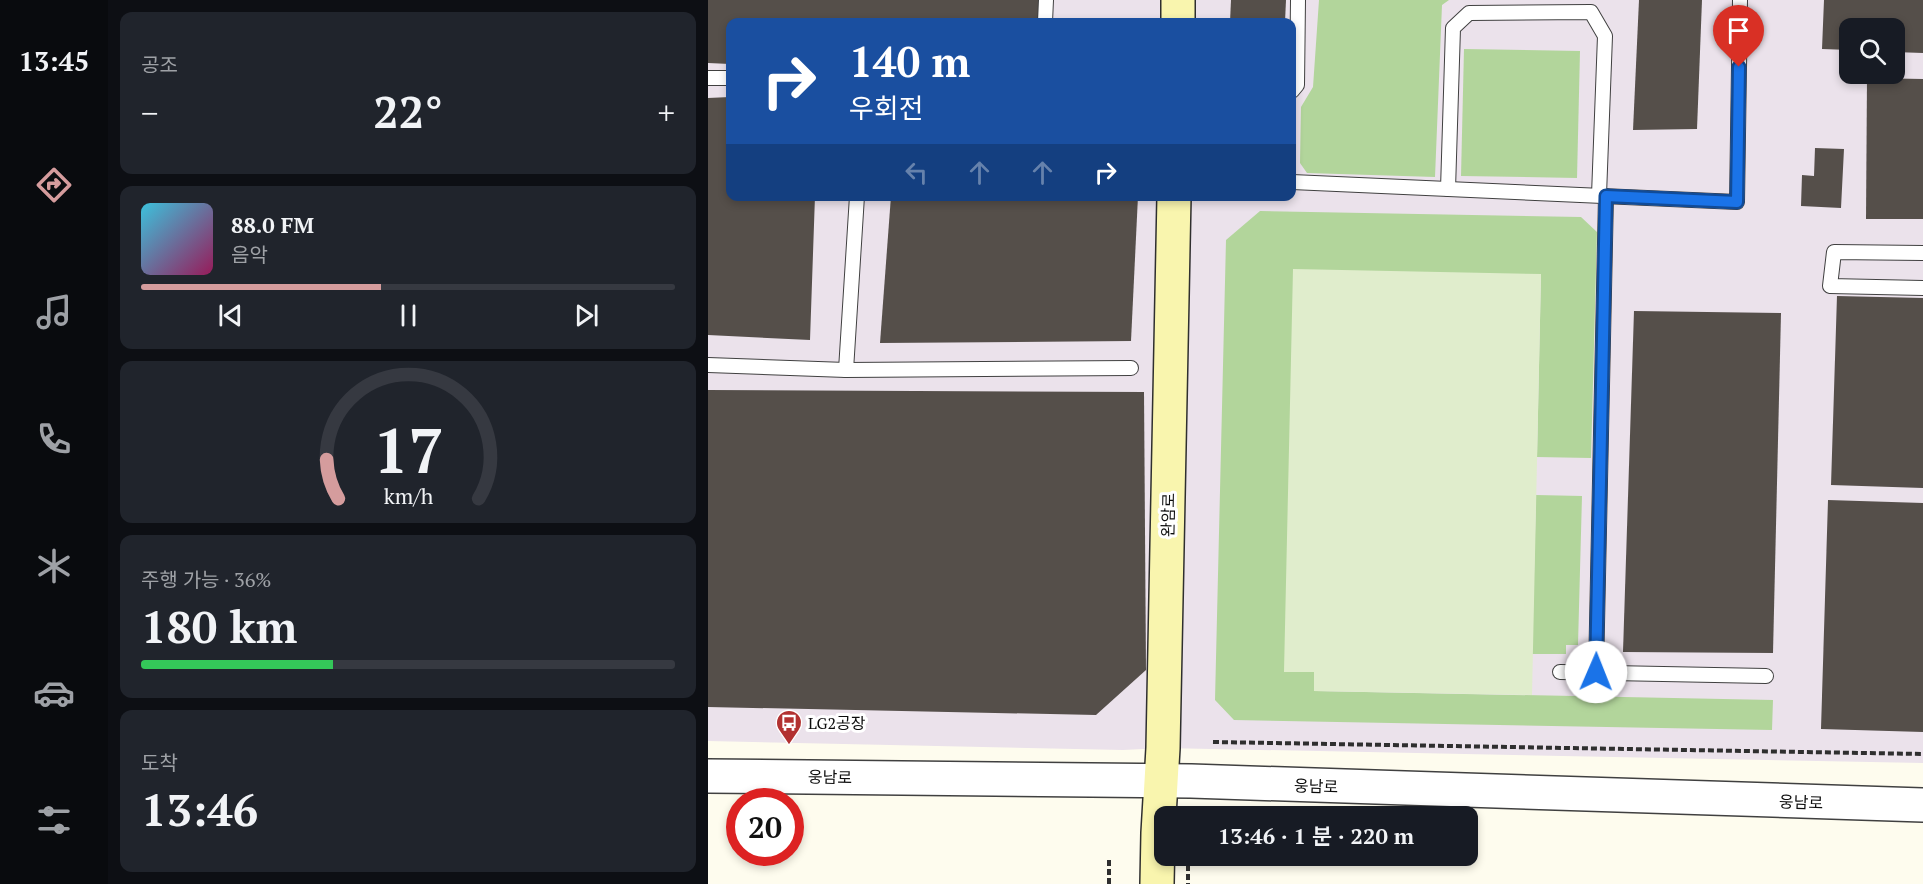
<!DOCTYPE html>
<html lang="ko">
<meta charset="utf-8">
<style>
body{margin:0;font-family:"PT Serif","Noto Sans KR",serif;background:#20242c;color:#f1f3f6;height:100vh;display:flex;flex-direction:column;font-size:22px;white-space:nowrap}
*{box-sizing:border-box;margin:0}
p{font-size:20px;color:#9ea1a6}
.icon{flex:none;width:33px;height:33px;fill:none;stroke:currentColor;stroke-width:2;stroke-linecap:round;stroke-linejoin:round}
.map{position:relative;flex:1;overflow:hidden}
.details{display:flex;flex-direction:column;gap:12px;padding:12px;background:#0d0f14;width:600px}
.details>*{flex:none}
.hud{position:absolute;left:18px;top:18px;width:570px;height:183px;border-radius:12px;box-shadow:0 3px 9px #0003;background:#1a4fa0;color:#fff;overflow:hidden}
.controls{position:absolute;left:1131px;top:18px;display:grid;gap:12px}
.controls a{display:grid;place-items:center;width:66px;height:66px;border-radius:12px;background:#171b24;box-shadow:0 3px 9px #0003;font-size:30px}
.speed{position:absolute;left:18px;top:788px;display:flex;gap:12px;font-size:30px;font-weight:700;text-align:center}
.speed>*{display:grid;place-content:center;width:78px;height:78px;border-radius:50%;background:#171b24;box-shadow:0 3px 9px #0003;line-height:1}
.speed .limit{border:9px solid #d22;background:#fff;color:#111}
.pin{position:absolute;display:grid;place-items:center;width:51px;height:51px;color:#fff;margin:-62px -26px;border-radius:50% 50% 50% 0;rotate:-45deg;box-shadow:0 0 6px #0007}
.pin .icon{rotate:45deg}
.me{position:absolute;width:66px;margin:-33px;rotate:1deg;stroke-linejoin:round;filter:drop-shadow(0 0 4px #0008)}
.turn{display:flex;align-items:center;gap:21px;height:126px;padding:0 24px;font-size:27px}
.turn .icon{width:78px;height:78px;stroke-width:2.5}
.turn b{display:block;font-size:42px;line-height:51px}
.lanes{display:flex;align-items:center;height:57px;padding:0 24px;background:#0003;justify-content:center;gap:30px;direction:ltr}
.lanes .off{opacity:.35}
.big{font-size:45px;font-weight:600;line-height:1.1}
.details .tile{flex:1;display:flex;flex-direction:column;justify-content:center;gap:9px;min-width:0;padding:0 21px;border-radius:12px;background:#20242c}
.details .dial{align-items:center;gap:0}
.dial svg{height:156px;overflow:visible;fill:none;stroke:#363941;stroke-width:7;stroke-linecap:round;text-anchor:middle}
.dial text{fill:#f1f3f6;stroke:none}
.song{display:flex;align-items:center;gap:18px}
.cover{width:72px;height:72px;border-radius:9px;background:linear-gradient(135deg,hsl(190 70% 55%),hsl(330 70% 35%))}
.played{height:6px;border-radius:3px;background:linear-gradient(90deg,#d59c9d 45%,#363941 45%)}
.keys{display:flex;justify-content:space-around;direction:ltr}
.heat{display:flex;justify-content:space-between;align-items:center;font-size:33px;direction:ltr}
.charge{height:9px;border-radius:4px;background:linear-gradient(90deg,#34c759 36%,#363941 0)}
.trip{position:absolute;left:446px;top:806px;width:324px;height:60px;border-radius:12px;background:#171b24;box-shadow:0 3px 9px #0003;font-weight:600;line-height:60px;text-align:center}
main{display:flex;flex:1;min-height:0}
.menu{display:flex;flex-direction:column;width:108px;justify-content:space-around;align-items:center;background:#090b0e;color:#9ea1a6}
.menu .icon{width:42px;height:42px}
.menu .current{color:#d59c9d}
.menu b{font-size:27px;color:#f1f3f6}
.map>svg:first-child{display:block}
.industrial{fill:#ebe2eb;fill-rule:evenodd}
.forest{fill:#b2d59b}
.pitch{fill:#e0edcc}
.building{fill:#554f4a}
.lines{fill:none;stroke-linecap:round;stroke-linejoin:round}
.service-casing{stroke:#404040;stroke-width:16}
.tertiary-casing{stroke:#404040;stroke-width:36}
.secondary-casing{stroke:#2f2f2f;stroke-width:36}
.path{stroke:#2f2f2f;stroke-width:4;stroke-dasharray:6 3;stroke-linecap:butt}
.service{stroke:#fff;stroke-width:14}
.tertiary{stroke:#fff;stroke-width:33}
.secondary{stroke:#f9f5ae;stroke-width:33}
.route-casing{stroke:#114b97;stroke-width:15}
.route{stroke:#1a73e8;stroke-width:10}
.labels{text-anchor:middle;stroke-width:6;stroke-linejoin:round;paint-order:stroke}
.street-label{font-size:16px;fill:#0d0d0d;stroke:#fff}
.poi-label{font-size:16px;fill:#0d0d0d;stroke:#fff;text-anchor:start}
</style>
<main>
<nav class="menu">
<b>13:45</b>
<svg class="icon current" aria-label="directions" viewBox="0 0 24 24"><path d="M12 3l9 9-9 9-9-9zM9 14v-3h6M13 9l2 2-2 2"/></svg>
<svg class="icon" aria-label="music" viewBox="0 0 24 24"><path d="M9 18V5l10-2v13"/><circle cx="6" cy="18" r="3"/><circle cx="16" cy="16" r="3"/></svg>
<svg class="icon" aria-label="phone" viewBox="0 0 24 24"><path d="M5 4h4l2 5-3 2q2 4 5 5l2-3 5 2v4C11 20 4 13 5 4z"/></svg>
<svg class="icon" aria-label="climate" viewBox="0 0 24 24"><path d="M12 3v18M4 7l16 10M4 17L20 7"/></svg>
<svg class="icon" aria-label="car" viewBox="0 0 24 24"><path d="M5 17H2v-5l4-1 3-4h7l3 4 3 1v5h-3M9 17h6M6 11h13"/><circle cx="7" cy="17" r="2"/><circle cx="17" cy="17" r="2"/></svg>
<svg class="icon" aria-label="filters" viewBox="0 0 24 24"><path d="M4 7h16M4 17h16"/><circle cx="9" cy="7" r="2"/><circle cx="15" cy="17" r="2"/></svg>
</nav>
<section class="details">
<div class="tile"><p>공조</p>
<div class="heat"><a>−</a><b class="big">22°</b><a>+</a></div>
</div>
<div class="tile">
<div class="song"><i class="cover"></i><div><b>88.0 FM</b><p>음악</p></div></div>
<div class="played"></div>
<div class="keys"><svg class="icon" aria-label="previous" viewBox="0 0 24 24"><path d="M18 5L8 12l10 7zM5 5v14"/></svg><svg class="icon" aria-label="pause" viewBox="0 0 24 24"><path d="M8 5v14M16 5v14"/></svg><svg class="icon" aria-label="next" viewBox="0 0 24 24"><path d="M6 5l10 7-10 7zM19 5v14"/></svg></div>
</div>
<div class="tile dial"><svg viewBox="0 0 100 80">
<path d="M14 69A42 42 0 1 1 86 69"/>
<path d="M14 69A42 42 0 0 1 8 49" stroke="#d59c9d"/>
<text x="50" y="56" font-size="32" font-weight="700">17</text>
<text x="50" y="72" font-size="11">km/h</text>
</svg></div>
<div class="tile"><p>주행 가능 · 36%</p><b class="big">180 km</b><div class="charge"></div></div>
<div class="tile"><p>도착</p><b class="big">13:46</b></div>
</section>
<div class="map">
<svg width="1215" height="884" viewBox="0 0 1215 884">
<rect width="100%" height="100%" fill="#fefcee"/>
<path class="industrial" d="M0,0H1215V763L455,748L415,750L0,741ZM22,22H584V196H22ZM1142,28H1186V74H1142Z"/>
<g class="forest">
<polygon points="611,0 741,0 734,5 727,177 599,173 592,163 593,107 605,87"/>
<polygon points="756,49 872,51 869,178 753,176"/>
<polygon points="552,211 873,217 889,232 883,458 829,457 833,274 606,672 606,691 1065,700 1064,730 526,720 507,700 518,240"/>
<polygon points="828,495 874,496 870,645 858,645 858,654 824,654"/>
</g>
<polygon class="pitch" points="585,269 833,274 824,695 606,691 606,672 576,672"/>
<g class="building">
<polygon points="0,0 331,0 331,22 22,22 22,64 0,63"/>
<polygon points="523,0 578,0 577,22 522,22"/>
<polygon points="931,0 994,0 989,129 925,130"/>
<polygon points="1116,0 1215,0 1215,53 1186,52 1186,28 1142,28 1142,50 1114,49"/>
<polygon points="1159,78 1215,79 1215,219 1158,219"/>
<polygon points="22,97 22,196 107,196 102,340 0,335 0,98"/>
<polygon points="1107,148 1136,149 1133,208 1093,206 1094,175 1106,176"/>
<polygon points="183,196 430,196 423,341 172,343"/>
<polygon points="1129,296 1215,298 1215,488 1123,485"/>
<polygon points="926,311 1073,313 1065,653 915,652"/>
<polygon points="0,390 436,392 438,670 388,715 0,707"/>
<polygon points="1120,500 1215,503 1215,732 1113,729"/>
</g>
<g class="lines">
<defs>
<g id="service">
<polyline points="337,22 338,0"/>
<polyline points="0,78 22,78"/>
<polyline points="584,91 589,85 590,0"/>
<polyline points="584,182 1029,202 1032,0"/>
<polyline points="740,189 745,28 761,13 883,12 897,36 891,195"/>
<polyline points="1215,253 1126,252 1122,286 1215,288"/>
<polyline points="0,365 138,370 423,368"/>
<polyline points="138,370 149,196"/>
<polyline points="852,672 1058,676"/>
<polyline points="888,672 898,196"/>
</g>
<polyline id="tertiary" points="0,776 483,781 1215,805"/>
<g id="secondary">
<polyline points="470,22 470,0"/>
<polyline points="449,884 450,833 455,748 466,196"/>
</g>
</defs>
<use href="#service" class="service-casing"/>
<use href="#tertiary" class="tertiary-casing"/>
<use href="#secondary" class="secondary-casing"/>
<g class="path">
<polyline points="505,742 1215,754"/>
<polyline points="480,856 480,884"/>
<polyline points="401,860 401,884"/>
</g>
<use href="#service" class="service"/>
<use href="#tertiary" class="tertiary"/>
<use href="#secondary" class="secondary"/>
</g>
<g class="lines">
<defs>
<polyline id="route" points="888,672 898,196 1029,202 1031,67"/>
</defs>
<use href="#route" class="route-casing"/>
<use href="#route" class="route"/>
</g>
<defs>
<symbol id="bus-pin" viewBox="-11 -11 22 30"><path d="M0 17L-7.5 6A9.5 9.5 0 1 1 7.5 6Z" fill="#b23130" stroke="#fff"/><path d="M-5-6H5V4H4V6H2V4H-2V6H-4V4H-5ZM-3.5-4V0h7V-4ZM-3.5 1.2v1.5H-2V1.2ZM2 1.2v1.5H3.5V1.2Z" fill="#fff"/></symbol>
</defs>
<g fill-rule="evenodd">
<use href="#bus-pin" x="66" y="708" width="30" height="40"/>
</g>
<g class="labels">
<g class="street-label">
<text transform="translate(460 515) rotate(-89)" y="6">완암로</text>
<text transform="translate(122 777) rotate(1)" y="6">웅남로</text>
<text transform="translate(608 786) rotate(2)" y="6">웅남로</text>
<text transform="translate(1093 802) rotate(2)" y="6">웅남로</text>
</g>
<g class="poi-label">
<text x="100" y="729">LG2공장</text>
</g>
</g>
</svg>
<div class="controls">
<a><svg class="icon" aria-label="search" viewBox="0 0 24 24"><circle cx="10" cy="10" r="6"/><path d="M15 15l6 6"/></svg></a>
</div>
<div class="speed"><div class="limit">20</div></div>
<div class="pin" style="left:1031px;top:67px;background:#d93025"><svg class="icon" aria-label="arrive" viewBox="0 0 24 24"><path d="M6 21V4h12l-3 4 3 4H6"/></svg></div>
<svg class="me" style="left:888px;top:672px" viewBox="-20 -20 40 40"><circle r="19" fill="#fff"/><path d="M0-13L10 11 0 6-10 11z" fill="#1a73e8"/></svg>
<div class="trip">13:46 · 1 분 · 220 m</div>
<div class="hud">
<div class="turn"><svg class="icon" aria-label="right" viewBox="0 0 24 24"><path d="M7 20v-9h11M14 6l5 5-5 5"/></svg><div><b>140 m</b>우회전</div></div>
<div class="lanes"><svg class="icon off" aria-label="left" viewBox="0 0 24 24"><path d="M17 20v-9H6M10 6l-5 5 5 5"/></svg><svg class="icon off" aria-label="ahead" viewBox="0 0 24 24"><path d="M12 20V5M6 11l6-6 6 6"/></svg><svg class="icon off" aria-label="ahead" viewBox="0 0 24 24"><path d="M12 20V5M6 11l6-6 6 6"/></svg><svg class="icon" aria-label="right" viewBox="0 0 24 24"><path d="M7 20v-9h11M14 6l5 5-5 5"/></svg></div>
</div>
</div>
</main>
